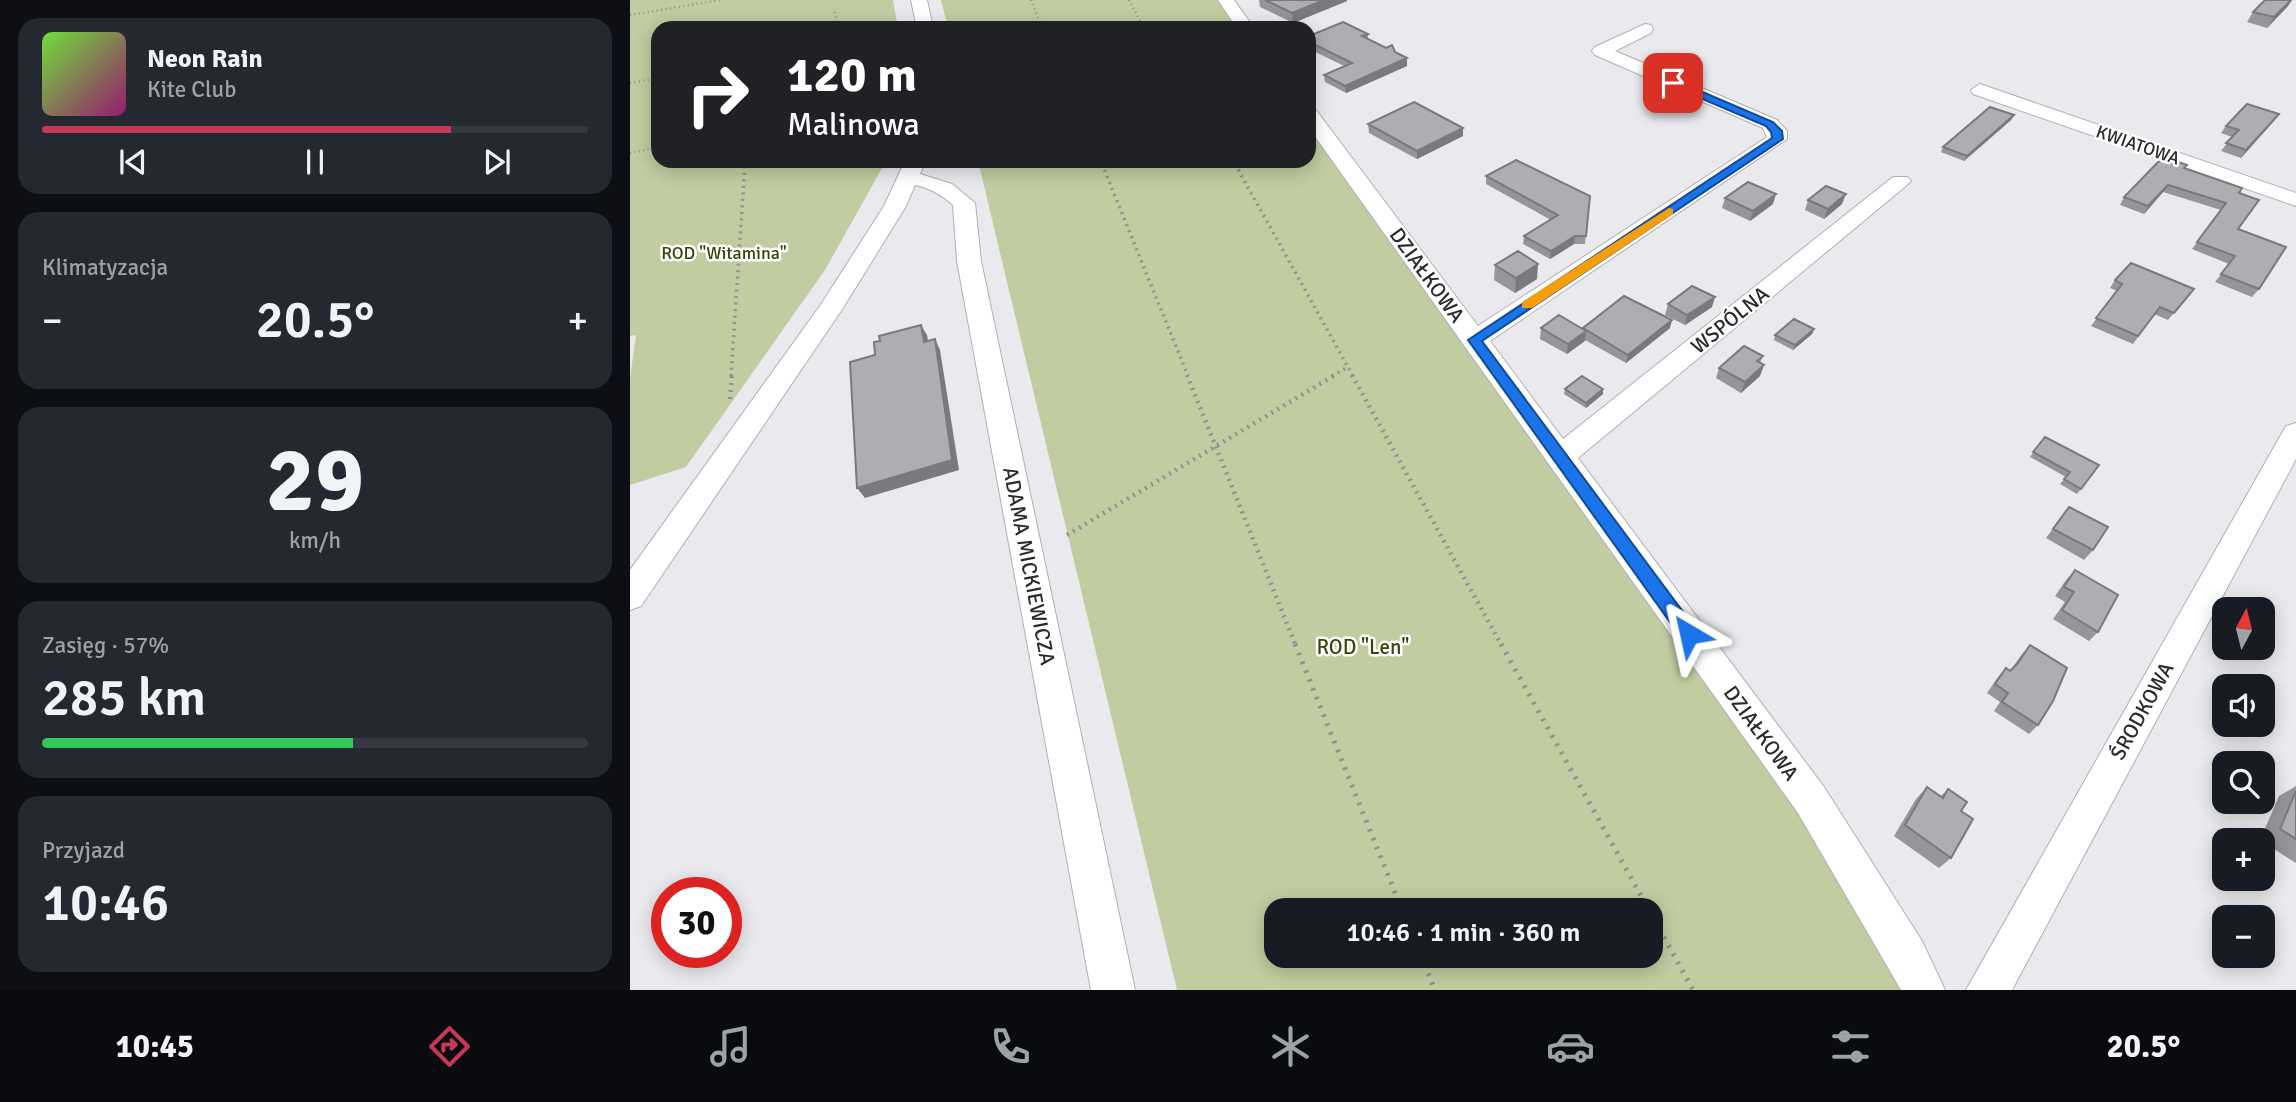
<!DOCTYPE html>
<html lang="pl">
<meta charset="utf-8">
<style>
body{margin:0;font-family:Signika,sans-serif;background:#242831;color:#f1f3f6;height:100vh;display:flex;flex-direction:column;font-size:26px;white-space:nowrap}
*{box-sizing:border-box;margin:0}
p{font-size:23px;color:#9ea1a6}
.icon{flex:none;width:38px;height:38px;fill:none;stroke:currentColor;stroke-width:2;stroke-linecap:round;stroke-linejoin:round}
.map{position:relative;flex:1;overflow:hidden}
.sheet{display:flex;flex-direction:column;gap:18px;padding:18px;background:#0d0f14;width:630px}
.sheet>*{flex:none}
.top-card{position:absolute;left:21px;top:21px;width:665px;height:147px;border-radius:21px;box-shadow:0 4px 18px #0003;background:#202124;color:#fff;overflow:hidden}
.needle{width:46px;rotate:7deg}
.buttons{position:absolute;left:1582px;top:597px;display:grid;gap:14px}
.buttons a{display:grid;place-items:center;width:63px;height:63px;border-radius:14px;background:#171b24;box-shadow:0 4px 18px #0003;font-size:35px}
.speed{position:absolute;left:21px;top:877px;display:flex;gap:14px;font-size:35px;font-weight:700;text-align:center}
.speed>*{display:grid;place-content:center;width:91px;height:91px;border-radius:50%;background:#171b24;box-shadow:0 4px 18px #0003;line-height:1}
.speed .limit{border:10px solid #d22;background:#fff;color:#111}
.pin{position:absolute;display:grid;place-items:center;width:60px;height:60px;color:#fff;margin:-30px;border-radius:14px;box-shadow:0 4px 10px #0006}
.me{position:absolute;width:77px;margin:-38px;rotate:324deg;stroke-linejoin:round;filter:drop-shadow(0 0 5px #0008)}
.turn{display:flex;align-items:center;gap:24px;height:147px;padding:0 21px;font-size:32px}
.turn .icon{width:91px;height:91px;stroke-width:2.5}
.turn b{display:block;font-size:49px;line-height:60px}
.big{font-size:52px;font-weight:600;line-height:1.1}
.sheet .widget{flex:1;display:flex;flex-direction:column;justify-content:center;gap:10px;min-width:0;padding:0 24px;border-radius:21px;background:#242831}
.sheet .dial{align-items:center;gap:0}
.dial b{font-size:91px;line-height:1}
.song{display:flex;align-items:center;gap:21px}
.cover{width:84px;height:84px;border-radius:10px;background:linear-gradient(135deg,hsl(100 70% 55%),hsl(320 70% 35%))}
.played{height:7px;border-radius:4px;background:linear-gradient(90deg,#c83856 75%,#363941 75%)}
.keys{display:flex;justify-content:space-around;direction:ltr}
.heat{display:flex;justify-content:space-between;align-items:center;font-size:38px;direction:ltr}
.charge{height:10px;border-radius:5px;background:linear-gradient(90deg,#34c759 57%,#363941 0)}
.trip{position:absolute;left:634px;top:898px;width:399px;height:70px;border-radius:21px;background:#171b24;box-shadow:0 4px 18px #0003;font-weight:600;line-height:70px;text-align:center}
.menu{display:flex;height:112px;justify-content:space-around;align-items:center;background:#090b0e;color:#9ea1a6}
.menu .icon{width:49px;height:49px}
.menu .selected{color:#c83856}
.menu b{font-size:32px;color:#f1f3f6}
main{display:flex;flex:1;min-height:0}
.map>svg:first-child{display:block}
.green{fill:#c1cca0;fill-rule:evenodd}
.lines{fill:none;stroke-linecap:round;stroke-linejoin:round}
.minor-casing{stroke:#b0b0b4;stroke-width:2}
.path-far3{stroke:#919194;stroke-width:2.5;stroke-dasharray:1 3.5;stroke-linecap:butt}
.path-far2{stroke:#919194;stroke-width:3.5;stroke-dasharray:2 4.5;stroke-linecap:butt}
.path-far1{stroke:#919194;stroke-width:4.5;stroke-dasharray:2 5;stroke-linecap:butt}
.path{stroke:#919194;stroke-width:5;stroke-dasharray:2.5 7;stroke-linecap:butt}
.minor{fill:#fff;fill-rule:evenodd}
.wall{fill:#969699}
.shaded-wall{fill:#7a7a7d}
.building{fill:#aeaeb2;stroke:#7a7a7d;stroke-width:2}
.route{fill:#1a73e8;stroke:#114b97;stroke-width:2}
.slow{fill:#f59e0b}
.labels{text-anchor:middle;stroke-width:5;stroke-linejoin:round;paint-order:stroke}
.far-street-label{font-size:18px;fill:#2a2a2b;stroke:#fff}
.far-park-label{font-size:18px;fill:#3a4407;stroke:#fff}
.street-label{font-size:21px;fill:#2a2a2b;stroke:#fff}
.park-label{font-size:21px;fill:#3a4407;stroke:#fff}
</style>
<main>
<section class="sheet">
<div class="widget">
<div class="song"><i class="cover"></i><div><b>Neon Rain</b><p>Kite Club</p></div></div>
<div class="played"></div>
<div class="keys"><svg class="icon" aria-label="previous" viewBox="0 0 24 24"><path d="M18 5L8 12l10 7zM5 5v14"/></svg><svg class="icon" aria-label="pause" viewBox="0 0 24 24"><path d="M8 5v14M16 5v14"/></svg><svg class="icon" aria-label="next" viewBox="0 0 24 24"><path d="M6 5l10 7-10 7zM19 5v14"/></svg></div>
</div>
<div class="widget"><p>Klimatyzacja</p>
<div class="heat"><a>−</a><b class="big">20.5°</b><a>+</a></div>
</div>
<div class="widget dial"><b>29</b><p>km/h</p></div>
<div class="widget"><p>Zasięg · 57%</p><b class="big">285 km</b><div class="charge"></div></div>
<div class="widget"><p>Przyjazd</p><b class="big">10:46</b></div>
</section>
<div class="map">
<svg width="1666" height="990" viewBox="0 0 1666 990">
<rect width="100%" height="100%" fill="#eaeaee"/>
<g class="green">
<polygon points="0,0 263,0 268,28 28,28 28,161 256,161 195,270 56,467 0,485 0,378 6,335 0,336"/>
<polygon points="311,0 588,0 608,28 318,28"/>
<path d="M679,126L1199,845L1275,990H547L348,161H679ZM646,910H1020V956H646Z"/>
</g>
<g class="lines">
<defs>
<g id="minor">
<polygon points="281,0 297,0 303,28 287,28"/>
<polygon points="588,0 604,0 624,28 607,28"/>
<polygon points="1015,24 1021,25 1023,29 1021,33 985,51 1147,120 1157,131 1157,139 860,341 933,439 1263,177 1277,177 1281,181 1277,185 948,458 1194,787 1292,941 1315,990 1271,990 1168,813 679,128 679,108 686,110 848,326 1137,137 1133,128 965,55 962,51 965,47"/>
<polygon points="1350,84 1666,193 1666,206 1343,94 1341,90"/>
<path d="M275,161H295L290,174L322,184L345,203L351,261L505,990H461L327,261L323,205C312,195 300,188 285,185L276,206L213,308L11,606L0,610V570L192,303L254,206Z"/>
<polygon points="1666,423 1666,459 1382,990 1336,990 1656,426"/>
</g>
</defs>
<use href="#minor" class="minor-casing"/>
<g class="path-far3">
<polyline points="401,0 412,28"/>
<polyline points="499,0 514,28"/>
<polyline points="205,12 208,28"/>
<polyline points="0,15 90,0"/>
<polyline points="0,83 28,78"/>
<polyline points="0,153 28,147"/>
<polyline points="471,161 473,166"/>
<polyline points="603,161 606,166"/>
<polyline points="115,166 115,161"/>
</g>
<g class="path-far2">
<polyline points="472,164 558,376"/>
<polyline points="605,164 723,376"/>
<polyline points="101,376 115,164"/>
<polyline points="702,376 716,368"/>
</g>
<g class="path-far1">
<polyline points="557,375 666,646"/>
<polyline points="722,375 872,646"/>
<polyline points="100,399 102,375"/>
<polyline points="437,535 705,375"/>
</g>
<g class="path">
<polyline points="665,644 772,910"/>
<polyline points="871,644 1019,910"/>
<polyline points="1020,912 1063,990"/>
<polyline points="791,956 805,990"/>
</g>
<use href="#minor" class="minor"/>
</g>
<g class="wall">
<polygon points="629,0 717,0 717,1 663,23 630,7"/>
<polygon points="1658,6 1637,28 1617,22 1623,12"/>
<polygon points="738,34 738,39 765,52 777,66 716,93 695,82 694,75 714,66 679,49 679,36"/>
<polygon points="1649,114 1611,158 1591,151 1602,137 1591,133 1596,126"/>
<polygon points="1384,115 1381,120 1334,161 1311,152 1313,147"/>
<polygon points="738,124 833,136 787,159 739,133"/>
<polygon points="1554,168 1609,193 1608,229 1629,289 1622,297 1585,282 1599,264 1562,249 1591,210 1533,192 1514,214 1490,205 1494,197"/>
<polygon points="856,176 960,196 955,244 944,244 920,259 893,244 894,236 921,220 856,184"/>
<polygon points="1095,198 1143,204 1120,221 1092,208"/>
<polygon points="1178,200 1212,204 1194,219 1175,210"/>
<polygon points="865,265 907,279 885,293 864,280"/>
<polygon points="1485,280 1564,289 1538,320 1524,314 1503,344 1461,326 1487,291 1480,288"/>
<polygon points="1038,304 1082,307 1055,325 1035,315"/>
<polygon points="911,328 1040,328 996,363 955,340 937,354 910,339"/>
<polygon points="1184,329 1182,334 1163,350 1144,340 1145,335"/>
<polygon points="1133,356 1130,363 1130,376 1111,393 1086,378 1089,368"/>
<polygon points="935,389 973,394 956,408 934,394"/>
<polygon points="1415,437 1469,465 1447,494 1430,484 1436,477 1400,457"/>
<polygon points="1439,507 1463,550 1454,560 1416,538"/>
<polygon points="1445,570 1468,632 1459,641 1423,619 1435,602 1425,596 1436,580"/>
<polygon points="1400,645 1408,725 1399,734 1364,711 1370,702 1357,693 1368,677 1376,668 1380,671 1392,654"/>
<polygon points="1666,786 1666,863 1633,842 1633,840 1630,840 1649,796"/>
<polygon points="1297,787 1311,796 1318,789 1331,811 1321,858 1309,868 1264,836 1286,799"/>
</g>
<g class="shaded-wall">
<polygon points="694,0 717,0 717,1 663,23 662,13"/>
<polygon points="1661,0 1662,0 1658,6 1637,28 1644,17"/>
<polygon points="777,58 777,66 716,93 715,86"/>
<polygon points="1649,114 1644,121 1611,158 1616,150"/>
<polygon points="1384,115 1381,120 1334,161 1337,156"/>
<polygon points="833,128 833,136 787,159 787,151"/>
<polygon points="1538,185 1533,192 1514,214 1518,206"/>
<polygon points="1146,194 1143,204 1120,221 1123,211"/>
<polygon points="1216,194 1212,204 1194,219 1198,209"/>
<polygon points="945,236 944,244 920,259 921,251"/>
<polygon points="908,264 907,279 885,293 886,278"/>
<polygon points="1085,297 1082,307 1055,325 1057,315"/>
<polygon points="1042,320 1040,328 996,363 998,355"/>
<polygon points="291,325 297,335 300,352 294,342"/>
<polygon points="1184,329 1182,334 1163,350 1165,345"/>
<polygon points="956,331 955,341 937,354 938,344"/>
<polygon points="305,339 310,350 329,470 235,498 227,488"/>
<polygon points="1134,365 1130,376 1111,393 1115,382"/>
<polygon points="973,389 973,394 956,408 956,403"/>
</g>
<g class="building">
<polygon points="635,0 694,0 662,13"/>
<polygon points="1635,0 1661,0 1644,17 1623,12"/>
<polygon points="713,22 738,34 732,36 756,48 762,45 765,52 777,58 715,86 694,75 722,63 679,42 679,36"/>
<polygon points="784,102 833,128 787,151 738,124"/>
<polygon points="1617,104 1649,114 1616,150 1596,143 1609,130 1596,126"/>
<polygon points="1360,107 1384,115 1337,156 1313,147"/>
<polygon points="1533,157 1557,165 1554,168 1612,188 1609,193 1629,200 1608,229 1656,247 1629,289 1591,274 1605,256 1567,242 1596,203 1538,185 1518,206 1494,197"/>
<polygon points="886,160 960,196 956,236 945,236 921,251 894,236 928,215 856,176"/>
<polygon points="1118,182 1146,194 1123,211 1095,198"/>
<polygon points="1196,186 1216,194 1198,209 1178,200"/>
<polygon points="888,251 908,264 886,278 865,265"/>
<polygon points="1501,263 1564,289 1544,313 1530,307 1508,336 1466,318 1492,284 1485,280"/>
<polygon points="1062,286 1085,297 1057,315 1038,304"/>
<polygon points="994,296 1042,320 998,355 953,328"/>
<polygon points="929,315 956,331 938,344 911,328"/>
<polygon points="1164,319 1184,329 1165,345 1145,335"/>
<polygon points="291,325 294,342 305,339 322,460 227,488 220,362 245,355 244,342 250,341 249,336"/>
<polygon points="1114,346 1133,356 1127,361 1134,365 1115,382 1089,368"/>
<polygon points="952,376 973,389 956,403 935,389"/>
<polygon points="1415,437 1469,465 1451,489 1434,479 1440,472 1403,452"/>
<polygon points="1439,507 1478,527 1463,550 1423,529"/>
<polygon points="1445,570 1488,595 1468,632 1432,610 1444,592 1434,587"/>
<polygon points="1400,645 1437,668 1423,701 1408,725 1372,702 1378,693 1365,684 1376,668 1380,671 1388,663"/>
<polygon points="1297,787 1313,798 1318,789 1337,802 1331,811 1343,819 1321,858 1275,825"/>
<polygon points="1666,791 1666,839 1650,829"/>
</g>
<polygon class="route" points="1040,81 1047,81 1143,122 1152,131 1153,139 852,341 1065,628 1068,634 1065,639 1059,642 1052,639 838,340 1142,138 1141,132 1136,126 1040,85"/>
<polygon class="slow" points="1039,208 1043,209 1043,214 902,308 892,308 892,302"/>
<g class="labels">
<g class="far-street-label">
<text transform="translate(1508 145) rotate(19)" y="6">KWIATOWA</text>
</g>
<g class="far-park-label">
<text x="94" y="259">ROD "Witamina"</text>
</g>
<g class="street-label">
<text transform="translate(797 275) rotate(54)" y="7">DZIAŁKOWA</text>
<text transform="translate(1100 320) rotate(-39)" y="7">WSPÓLNA</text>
<text transform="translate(399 566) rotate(79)" y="7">ADAMA MICKIEWICZA</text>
<text transform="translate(1512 711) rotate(-61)" y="7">ŚRODKOWA</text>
<text transform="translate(1131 733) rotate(54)" y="7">DZIAŁKOWA</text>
</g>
<g class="park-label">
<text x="733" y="654">ROD "Len"</text>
</g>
</g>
</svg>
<div class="buttons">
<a><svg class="needle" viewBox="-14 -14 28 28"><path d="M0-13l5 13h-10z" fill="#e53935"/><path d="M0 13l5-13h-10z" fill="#9ea1a6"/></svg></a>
<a><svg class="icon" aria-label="sound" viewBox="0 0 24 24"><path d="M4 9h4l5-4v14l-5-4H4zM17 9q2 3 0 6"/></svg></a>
<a><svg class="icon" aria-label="search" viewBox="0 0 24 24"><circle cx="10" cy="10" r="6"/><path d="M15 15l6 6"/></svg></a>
<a>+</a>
<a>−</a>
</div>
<div class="speed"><div class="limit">30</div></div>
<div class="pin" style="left:1043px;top:83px;background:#d93025"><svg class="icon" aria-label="arrive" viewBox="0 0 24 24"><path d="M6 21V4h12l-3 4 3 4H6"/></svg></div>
<svg class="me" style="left:1059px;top:634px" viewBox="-20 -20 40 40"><path d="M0-17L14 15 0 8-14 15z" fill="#1a73e8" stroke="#fff" stroke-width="4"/></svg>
<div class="trip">10:46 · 1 min · 360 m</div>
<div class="top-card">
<div class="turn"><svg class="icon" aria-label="right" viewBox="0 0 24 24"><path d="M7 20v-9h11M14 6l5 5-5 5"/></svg><div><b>120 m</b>Malinowa</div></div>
</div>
</div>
</main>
<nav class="menu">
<b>10:45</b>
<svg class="icon selected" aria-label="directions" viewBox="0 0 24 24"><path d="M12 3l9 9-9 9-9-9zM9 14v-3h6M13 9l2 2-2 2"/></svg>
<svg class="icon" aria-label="music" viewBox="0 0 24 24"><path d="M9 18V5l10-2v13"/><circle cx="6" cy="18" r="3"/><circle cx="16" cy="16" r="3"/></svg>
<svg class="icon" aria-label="phone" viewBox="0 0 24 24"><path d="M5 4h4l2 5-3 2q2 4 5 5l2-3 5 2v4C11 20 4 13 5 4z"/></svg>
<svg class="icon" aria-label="climate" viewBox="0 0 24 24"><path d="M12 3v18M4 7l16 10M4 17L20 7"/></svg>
<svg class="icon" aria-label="car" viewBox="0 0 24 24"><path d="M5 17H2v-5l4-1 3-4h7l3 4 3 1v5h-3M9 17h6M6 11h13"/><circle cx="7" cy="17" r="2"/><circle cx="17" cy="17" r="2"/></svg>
<svg class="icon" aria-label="filters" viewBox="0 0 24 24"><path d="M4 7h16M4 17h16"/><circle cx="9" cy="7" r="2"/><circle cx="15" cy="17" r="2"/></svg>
<b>20.5°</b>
</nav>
